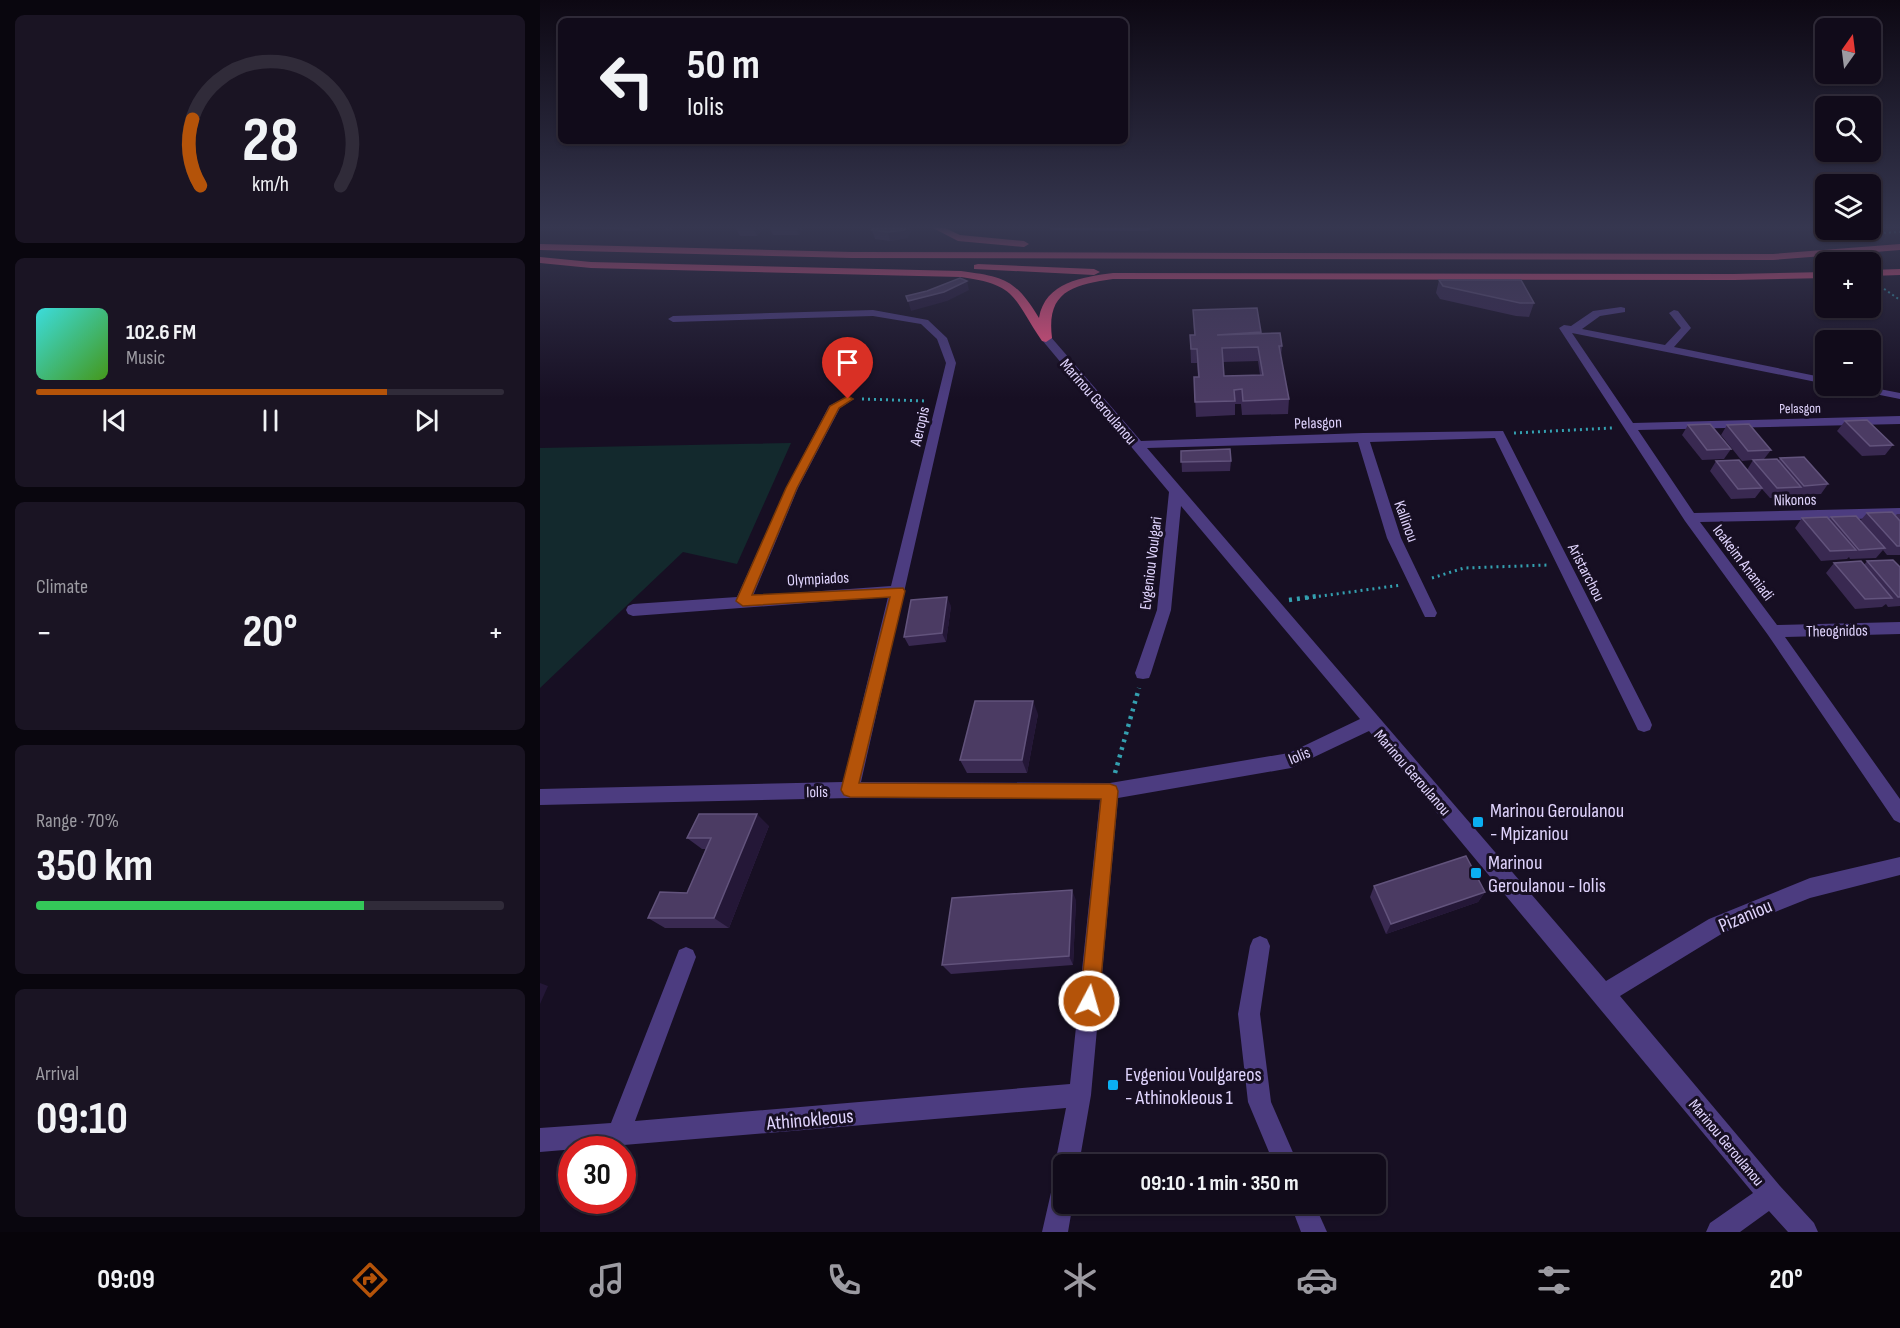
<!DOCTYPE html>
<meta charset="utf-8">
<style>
body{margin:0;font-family:"Sofia Sans Condensed",sans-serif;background:#1a1423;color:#f1f3f6;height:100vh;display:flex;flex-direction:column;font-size:22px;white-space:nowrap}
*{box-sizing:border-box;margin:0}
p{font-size:20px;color:#9c9ba2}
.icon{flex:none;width:33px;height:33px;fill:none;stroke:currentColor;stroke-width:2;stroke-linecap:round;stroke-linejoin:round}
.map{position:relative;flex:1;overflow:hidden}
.drawer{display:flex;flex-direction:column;gap:15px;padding:15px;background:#09060e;width:540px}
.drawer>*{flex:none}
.guide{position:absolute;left:18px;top:18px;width:570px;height:126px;border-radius:9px;box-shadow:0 2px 4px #0004,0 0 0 2px #302b39;background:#110b1a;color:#f1f3f6;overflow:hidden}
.needle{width:39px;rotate:14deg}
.fabs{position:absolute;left:1275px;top:18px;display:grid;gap:12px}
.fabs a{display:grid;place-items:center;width:66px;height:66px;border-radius:9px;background:#110b1a;box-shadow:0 2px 4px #0004,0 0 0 2px #302b39;font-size:30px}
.speed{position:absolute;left:18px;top:1136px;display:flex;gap:12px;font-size:30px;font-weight:700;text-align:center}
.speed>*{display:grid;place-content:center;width:78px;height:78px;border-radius:50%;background:#110b1a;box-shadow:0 2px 4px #0004,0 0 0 2px #302b39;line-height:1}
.speed .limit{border:9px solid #d22;background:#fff;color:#111}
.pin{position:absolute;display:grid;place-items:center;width:51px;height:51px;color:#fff;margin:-62px -26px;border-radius:50% 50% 50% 0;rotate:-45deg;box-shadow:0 0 6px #0007}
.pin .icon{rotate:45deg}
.me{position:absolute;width:66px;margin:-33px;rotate:6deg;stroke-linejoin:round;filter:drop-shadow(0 0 4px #0008)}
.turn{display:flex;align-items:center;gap:21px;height:126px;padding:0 30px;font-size:27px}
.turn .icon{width:78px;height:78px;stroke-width:2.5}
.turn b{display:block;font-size:42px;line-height:51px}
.big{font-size:45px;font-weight:700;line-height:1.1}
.drawer .card{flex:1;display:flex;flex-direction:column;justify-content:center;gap:9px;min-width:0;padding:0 21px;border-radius:9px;background:#1a1423}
.drawer .dial{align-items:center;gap:0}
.dial svg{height:156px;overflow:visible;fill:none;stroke:#302b39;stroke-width:7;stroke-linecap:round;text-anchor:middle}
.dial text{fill:#f1f3f6;stroke:none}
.song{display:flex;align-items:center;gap:18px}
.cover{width:72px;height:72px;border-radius:9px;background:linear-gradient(135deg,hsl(180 70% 55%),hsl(100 70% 35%))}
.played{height:6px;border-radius:3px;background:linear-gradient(90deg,#b45309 75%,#302b39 75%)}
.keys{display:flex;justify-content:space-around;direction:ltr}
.heat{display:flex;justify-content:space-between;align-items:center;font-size:33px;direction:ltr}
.charge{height:9px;border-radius:4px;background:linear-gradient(90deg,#34c759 70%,#302b39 0)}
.trip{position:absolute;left:513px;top:1154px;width:333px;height:60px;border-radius:9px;background:#110b1a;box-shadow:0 2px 4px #0004,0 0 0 2px #302b39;font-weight:700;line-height:60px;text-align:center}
.menu{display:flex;height:96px;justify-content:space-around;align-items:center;background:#07040a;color:#9c9ba2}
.menu .icon{width:42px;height:42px}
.menu .selected{color:#b45309}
.menu b{font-size:27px;color:#f1f3f6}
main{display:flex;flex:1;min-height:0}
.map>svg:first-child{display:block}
.green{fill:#13292d}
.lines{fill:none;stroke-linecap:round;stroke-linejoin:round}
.path-far2{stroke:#34a0b0;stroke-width:2;stroke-dasharray:2 3;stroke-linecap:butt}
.path-far1{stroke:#34a0b0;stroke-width:3;stroke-dasharray:2 4;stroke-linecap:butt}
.path{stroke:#34a0b0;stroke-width:4.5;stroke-dasharray:3 5;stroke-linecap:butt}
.minor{fill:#4c3c80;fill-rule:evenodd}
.highway{fill:#f75484;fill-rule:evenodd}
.wall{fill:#392951;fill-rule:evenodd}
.shaded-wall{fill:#241737}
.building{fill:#4b3b63;stroke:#62537c;stroke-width:1.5;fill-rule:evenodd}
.route{fill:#b45309;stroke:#753606;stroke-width:1.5}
.poi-dot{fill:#0baff2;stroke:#170f23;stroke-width:2}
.labels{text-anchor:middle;stroke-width:6;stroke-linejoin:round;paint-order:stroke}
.far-street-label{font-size:14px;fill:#e0d4fd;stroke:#170f23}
.street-label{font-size:16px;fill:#e0d4fd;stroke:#170f23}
.near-poi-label{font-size:20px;fill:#e0d4fd;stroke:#170f23;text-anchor:start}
.near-street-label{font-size:20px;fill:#e0d4fd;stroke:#170f23}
</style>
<main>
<section class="drawer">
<div class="card dial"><svg viewBox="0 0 100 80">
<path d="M14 69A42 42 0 1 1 86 69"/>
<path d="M14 69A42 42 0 0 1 10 35" stroke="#b45309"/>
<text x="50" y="56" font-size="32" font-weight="700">28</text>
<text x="50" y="72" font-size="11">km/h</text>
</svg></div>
<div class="card">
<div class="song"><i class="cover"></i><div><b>102.6 FM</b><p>Music</p></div></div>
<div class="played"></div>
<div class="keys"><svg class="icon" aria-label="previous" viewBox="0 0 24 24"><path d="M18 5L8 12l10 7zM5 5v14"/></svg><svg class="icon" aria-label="pause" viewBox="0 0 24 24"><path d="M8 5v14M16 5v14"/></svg><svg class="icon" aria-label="next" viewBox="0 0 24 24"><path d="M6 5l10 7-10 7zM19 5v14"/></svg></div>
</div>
<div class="card"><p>Climate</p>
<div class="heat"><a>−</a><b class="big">20°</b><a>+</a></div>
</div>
<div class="card"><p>Range · 70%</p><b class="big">350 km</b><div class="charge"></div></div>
<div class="card"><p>Arrival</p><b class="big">09:10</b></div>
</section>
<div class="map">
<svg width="1360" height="1232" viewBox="0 0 1360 1232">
<rect width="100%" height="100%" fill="#170f23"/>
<polygon class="green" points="251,443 197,564 143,552 0,688 0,448"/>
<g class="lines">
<g class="path-far2">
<polyline points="1339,233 1360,232"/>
<polyline points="1340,286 1360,300"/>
</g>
<g class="path-far1">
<polyline points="322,399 386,401"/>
<polyline points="974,433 1072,428"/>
<polyline points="892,578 924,568 1009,565"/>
<polyline points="767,598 861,585"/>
</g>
<g class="path">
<polyline points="749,600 778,596"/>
<polyline points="575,773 599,688"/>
</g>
<g class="minor">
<polygon points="509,227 611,227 612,228 608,231 513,230"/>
<polygon points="1081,307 1085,308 1085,312 1060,316 1042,329 1125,345 1141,328 1129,313 1134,310 1138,311 1151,328 1134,347 1286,378 1286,384 1032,333 1093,423 1360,416 1360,424 1098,430 1154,513 1360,508 1360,518 1160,522 1237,625 1360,622 1360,634 1245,637 1360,799 1360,823 1354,820 1228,635 1145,521 1019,328 1024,325 1031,326 1053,311"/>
<polygon points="333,310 388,320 407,338 416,363 321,782 570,783 749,753 820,719 641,506 631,610 611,673 609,678 603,679 597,678 595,673 617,610 629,492 502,340 502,336 510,336 601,441 823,433 963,431 1110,720 1112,725 1110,730 1104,732 1098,730 955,438 830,442 861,538 897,613 895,617 885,617 883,613 847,538 818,442 607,448 1066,981 1169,919 1270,878 1360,857 1360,875 1270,898 1183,933 1080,996 1240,1186 1274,1223 1278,1232 1248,1232 1229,1211 1200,1232 1166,1232 1170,1223 1213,1193 829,731 751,768 578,798 551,1095 539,1164 524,1164 524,1203 533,1203 528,1232 502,1232 515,1175 520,1173 515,1164 526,1108 0,1152 0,1128 71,1123 139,950 146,947 153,950 156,957 95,1121 530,1084 560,799 310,798 0,805 0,789 303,782 348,597 93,616 88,614 86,610 88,606 93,604 197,597 246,488 289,406 308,396 314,399 300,408 258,488 213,596 351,586 406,363 397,339 381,324 333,316 133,322 128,319 133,316"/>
<polygon points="1304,386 1324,386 1360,393 1360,399 1310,389"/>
<polygon points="720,936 727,939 730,946 720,1014 731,1102 758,1164 734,1164 708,1102 698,1014 710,946 713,939"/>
<polygon points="750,1203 774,1203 787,1232 761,1232"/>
</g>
<g class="highway">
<polygon points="391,227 403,227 420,235 484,241 489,244 484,247 418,241"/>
<polygon points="0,244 312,252 1233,254 1360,244 1360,250 1233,260 312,258 0,250"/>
<path d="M0,257L51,262L421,271C465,277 475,279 499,318C505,282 543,277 573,273L1194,274L1286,272V278L1194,280L573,279C533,285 506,291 512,338L506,342L502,341C472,297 478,285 421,277L51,268L0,263Z"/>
<polygon points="438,264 554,269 560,272 554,275 434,269 434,265"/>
<polygon points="1360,269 1360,275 1330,276 1330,270"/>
</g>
</g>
<g class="wall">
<polygon points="38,227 56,227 53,229 39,229"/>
<polygon points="61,227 103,227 99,231 83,231 82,229 63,229"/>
<polygon points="195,227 224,227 217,236 200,236"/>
<polygon points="229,227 264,227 259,235 233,235"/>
<polygon points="332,230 372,230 367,238 350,241 335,239"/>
<polygon points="899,280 994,303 989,317 976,316 900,299 896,293"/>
<path d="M717,308L721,334L742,346L741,357L749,399L748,414L702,415L701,404H695V415L656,417L654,377H658L657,363H651L650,335H654L653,310ZM718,361L720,375L684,376L683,362Z"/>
<polygon points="1305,421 1353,445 1345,455 1322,456 1297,431"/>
<polygon points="1148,425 1191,449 1184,459 1162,460 1142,435"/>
<polygon points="1187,425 1231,450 1224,459 1202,461 1181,435"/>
<polygon points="641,451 691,461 690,471 642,472"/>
<polygon points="1240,458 1288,484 1281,494 1257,495 1256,494 1253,497 1230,498 1222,489 1215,498 1191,499 1170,471 1176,461 1207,470 1213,460 1238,461"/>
<polygon points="1327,513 1355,516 1357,514 1360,514 1360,555 1347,555 1343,550 1336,558 1310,559 1309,557 1307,559 1281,561 1255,528 1262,518 1289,519 1291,517 1320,521"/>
<polygon points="1327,561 1360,567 1360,606 1348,607 1346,604 1342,607 1315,609 1286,573 1294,563 1324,565"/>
<polygon points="411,606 406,642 369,646 364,637"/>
<polygon points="498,714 487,773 427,773 420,760"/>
<polygon points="229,826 189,928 125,928 108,918 147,893 166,849 162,849 147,838"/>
<polygon points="834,886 945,892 938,902 846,934 830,897"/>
<polygon points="536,900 533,965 411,974 402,965"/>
</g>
<g class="shaded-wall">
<polygon points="96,227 103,227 99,231"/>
<polygon points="123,227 133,227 134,229 125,231"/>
<polygon points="213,227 224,227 217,236"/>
<polygon points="255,227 264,227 259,235"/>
<polygon points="366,227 371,227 372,230 367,238 350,241 348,232"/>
<polygon points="427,281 429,290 407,301 371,311 368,301"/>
<polygon points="407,597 411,606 406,642 402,633"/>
<polygon points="493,701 498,714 487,773 482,760"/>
<polygon points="217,814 229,826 189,928 174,918"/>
<polygon points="532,890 536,900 533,965 529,956"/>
<polygon points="945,892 938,902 846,934 851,924"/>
<polygon points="0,983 8,986 0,1004"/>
</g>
<g class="building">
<polygon points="336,227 366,227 364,230 348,232 332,230"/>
<polygon points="420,278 427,281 404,292 368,301 366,296 387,291"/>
<polygon points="899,280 981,280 994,303 980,303 903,286"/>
<path d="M717,308L721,332L677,335L740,333L742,346H739L749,399L703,401L702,389L694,390L695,401L655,402L654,377H659L657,349H651L650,335H655L653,310ZM718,347L723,375L684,376L682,348Z"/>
<polygon points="1327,420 1353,445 1330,446 1305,421"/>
<polygon points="1170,424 1191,449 1167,450 1148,425"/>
<polygon points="1209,424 1231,450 1208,451 1187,425"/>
<polygon points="690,449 691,461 641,462 641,451"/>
<polygon points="1264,457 1288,484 1264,486 1240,458"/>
<polygon points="1237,459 1261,487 1237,488 1213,460"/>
<polygon points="1199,460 1222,488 1198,489 1176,461"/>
<polygon points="1352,512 1360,521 1360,546 1357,546 1327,513"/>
<polygon points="1316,516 1345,548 1319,550 1291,517"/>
<polygon points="1287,517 1316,550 1290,551 1262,518"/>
<polygon points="1353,560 1360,567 1360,597 1358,597 1327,561"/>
<polygon points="1321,561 1352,598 1325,599 1294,563"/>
<polygon points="407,597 402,633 364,637 371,600"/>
<polygon points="435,701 493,701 482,760 420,760"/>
<polygon points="159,814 217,814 174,918 108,918 120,892 147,893 171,838 147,838"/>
<polygon points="926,856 945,892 851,924 834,886"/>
<polygon points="532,890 529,956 402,965 412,898"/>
</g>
<linearGradient id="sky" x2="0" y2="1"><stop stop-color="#0d0813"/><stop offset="0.57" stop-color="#363750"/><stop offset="1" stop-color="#363750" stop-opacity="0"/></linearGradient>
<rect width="1360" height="399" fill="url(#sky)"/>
<polygon class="route" points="308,396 313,399 299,408 257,488 212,595 363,588 365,591 319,783 570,784 576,786 578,791 559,1001 556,1008 549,1011 542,1008 540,1001 561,799 310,797 304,795 301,790 350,597 203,606 196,601 246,488 290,406"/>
<g class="poi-dot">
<rect x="932" y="816" width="12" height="12" rx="3"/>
<rect x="930" y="867" width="12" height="12" rx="3"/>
<rect x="567" y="1079" width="12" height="12" rx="3"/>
</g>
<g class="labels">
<g class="far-street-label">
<text transform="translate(1260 408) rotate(-1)" y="5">Pelasgon</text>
</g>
<g class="street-label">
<text transform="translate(559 401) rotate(49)" y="6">Marinou Geroulanou</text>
<text transform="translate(778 422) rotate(-2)" y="6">Pelasgon</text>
<text transform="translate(379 426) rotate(-77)" y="6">Aeropis</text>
<text transform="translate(1255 499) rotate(-1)" y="6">Nikonos</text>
<text transform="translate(867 521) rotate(70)" y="6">Kallinou</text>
<text transform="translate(1204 562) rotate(53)" y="6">Ioakeim Ananiadi</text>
<text transform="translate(610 563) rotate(-83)" y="6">Evgeniou Voulgari</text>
<text transform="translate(1047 572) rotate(63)" y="6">Aristarchou</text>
<text transform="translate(278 578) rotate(-3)" y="6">Olympiados</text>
<text transform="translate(1297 630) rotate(-1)" y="6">Theognidos</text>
<text transform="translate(759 755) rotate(-22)" y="6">Iolis</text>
<text transform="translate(873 772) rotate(49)" y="6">Marinou Geroulanou</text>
<text transform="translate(277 791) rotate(-1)" y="6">Iolis</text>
<text transform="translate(1187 1142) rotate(50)" y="6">Marinou Geroulanou</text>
</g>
<g class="near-poi-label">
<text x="950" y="817">Marinou Geroulanou<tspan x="950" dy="23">- Mpizaniou</tspan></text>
<text x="948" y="869">Marinou<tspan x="948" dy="23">Geroulanou - Iolis</tspan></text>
<text x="585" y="1081">Evgeniou Voulgareos<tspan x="585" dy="23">- Athinokleous 1</tspan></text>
</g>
<g class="near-street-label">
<text transform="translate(1205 915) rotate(-23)" y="7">Pizaniou</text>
<text transform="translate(270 1119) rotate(-5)" y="7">Athinokleous</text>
</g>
</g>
</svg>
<div class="fabs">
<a><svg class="needle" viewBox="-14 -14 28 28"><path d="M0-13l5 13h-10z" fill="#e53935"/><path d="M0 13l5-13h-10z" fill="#9c9ba2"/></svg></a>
<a><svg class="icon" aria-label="search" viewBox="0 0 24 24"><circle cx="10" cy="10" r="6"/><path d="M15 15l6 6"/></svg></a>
<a><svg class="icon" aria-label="layers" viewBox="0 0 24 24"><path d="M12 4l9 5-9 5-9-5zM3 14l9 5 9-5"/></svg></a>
<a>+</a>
<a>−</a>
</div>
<div class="speed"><div class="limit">30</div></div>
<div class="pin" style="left:308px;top:399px;background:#d93025"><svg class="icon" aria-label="arrive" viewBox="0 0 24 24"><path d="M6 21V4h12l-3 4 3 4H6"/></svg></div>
<svg class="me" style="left:549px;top:1001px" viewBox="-20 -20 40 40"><circle r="17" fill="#b45309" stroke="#fff" stroke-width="3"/><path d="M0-11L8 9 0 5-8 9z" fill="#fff"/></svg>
<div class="trip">09:10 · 1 min · 350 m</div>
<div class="guide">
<div class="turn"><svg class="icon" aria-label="left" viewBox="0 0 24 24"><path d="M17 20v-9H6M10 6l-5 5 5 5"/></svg><div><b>50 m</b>Iolis</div></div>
</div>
</div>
</main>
<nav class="menu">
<b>09:09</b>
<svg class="icon selected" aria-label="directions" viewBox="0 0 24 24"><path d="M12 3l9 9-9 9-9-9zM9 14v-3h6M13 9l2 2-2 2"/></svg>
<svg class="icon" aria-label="music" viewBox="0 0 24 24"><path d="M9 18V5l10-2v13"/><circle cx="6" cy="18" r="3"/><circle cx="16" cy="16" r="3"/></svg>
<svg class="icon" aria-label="phone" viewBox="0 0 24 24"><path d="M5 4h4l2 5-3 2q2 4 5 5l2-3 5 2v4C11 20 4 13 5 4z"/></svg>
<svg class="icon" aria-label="climate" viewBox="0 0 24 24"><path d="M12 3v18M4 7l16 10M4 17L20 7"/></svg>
<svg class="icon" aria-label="car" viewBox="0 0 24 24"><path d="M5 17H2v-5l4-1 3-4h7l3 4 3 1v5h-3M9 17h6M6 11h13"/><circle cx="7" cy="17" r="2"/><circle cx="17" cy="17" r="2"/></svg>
<svg class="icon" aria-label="filters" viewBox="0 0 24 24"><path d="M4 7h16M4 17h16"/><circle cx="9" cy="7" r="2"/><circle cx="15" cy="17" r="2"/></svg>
<b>20°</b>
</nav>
